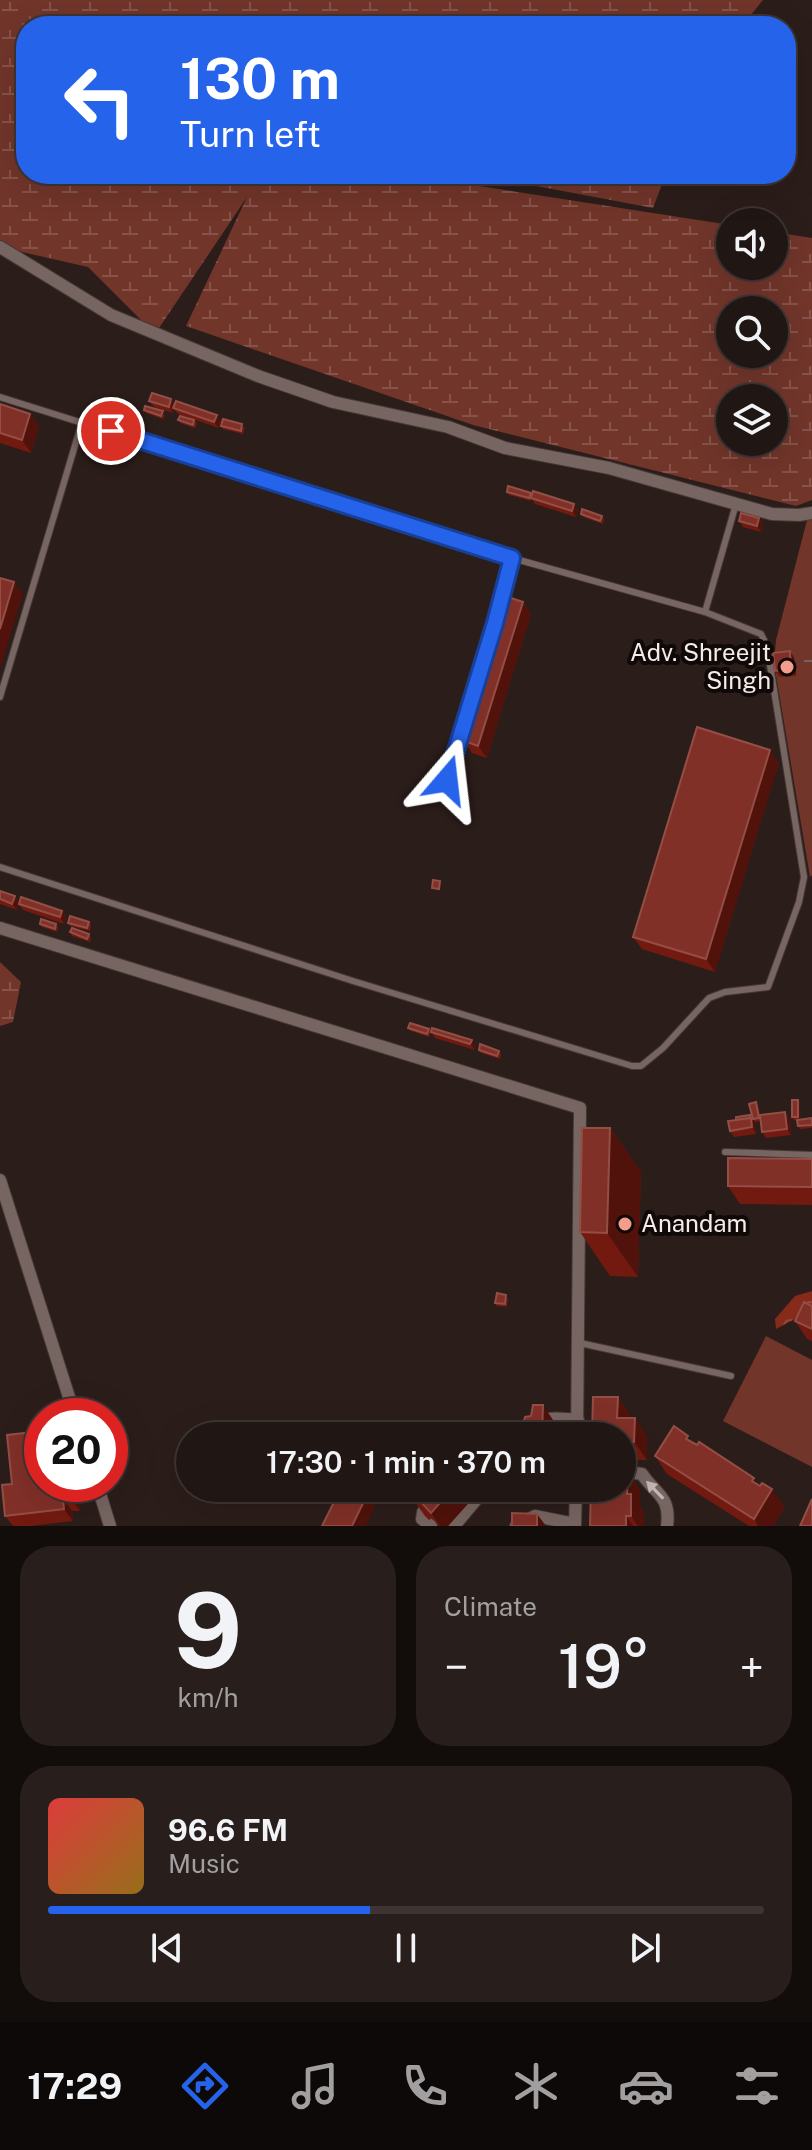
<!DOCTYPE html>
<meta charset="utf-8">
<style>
body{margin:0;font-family:"Public Sans",sans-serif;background:#281f1d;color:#f1f3f6;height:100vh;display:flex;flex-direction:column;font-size:30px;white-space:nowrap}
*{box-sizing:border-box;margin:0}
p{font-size:26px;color:#a29fa0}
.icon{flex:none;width:44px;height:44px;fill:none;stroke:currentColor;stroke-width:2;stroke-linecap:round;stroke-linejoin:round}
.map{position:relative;height:1526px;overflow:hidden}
.sheet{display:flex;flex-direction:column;gap:20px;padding:20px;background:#120c0b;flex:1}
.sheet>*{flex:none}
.guide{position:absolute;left:16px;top:16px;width:780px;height:168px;border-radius:32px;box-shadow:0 8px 32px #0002,0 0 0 2px #3d3534;background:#2563eb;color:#fff;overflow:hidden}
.tools{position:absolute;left:716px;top:208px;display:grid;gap:16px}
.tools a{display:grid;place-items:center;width:72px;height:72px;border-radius:50%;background:#201614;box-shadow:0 8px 32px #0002,0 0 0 2px #3d3534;font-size:40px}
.speed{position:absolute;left:24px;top:1398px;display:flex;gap:16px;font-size:40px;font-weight:700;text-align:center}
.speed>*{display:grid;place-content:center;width:104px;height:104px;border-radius:50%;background:#201614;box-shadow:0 8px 32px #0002,0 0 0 2px #3d3534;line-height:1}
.speed .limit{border:12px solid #d22;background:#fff;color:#111}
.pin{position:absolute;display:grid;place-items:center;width:68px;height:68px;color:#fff;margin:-34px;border:4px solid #fff;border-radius:50%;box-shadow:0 2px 8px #0007}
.me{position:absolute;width:88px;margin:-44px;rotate:17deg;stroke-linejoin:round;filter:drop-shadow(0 0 6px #0008)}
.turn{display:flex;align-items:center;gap:28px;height:168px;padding:0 32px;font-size:36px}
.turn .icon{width:104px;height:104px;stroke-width:2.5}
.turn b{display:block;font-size:56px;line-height:68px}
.big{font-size:60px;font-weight:600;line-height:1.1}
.sheet .card{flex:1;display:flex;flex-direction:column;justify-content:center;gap:12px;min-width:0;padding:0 28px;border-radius:32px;background:#281f1d}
.sheet .dial{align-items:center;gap:0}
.dial b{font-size:104px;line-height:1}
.song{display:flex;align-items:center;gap:24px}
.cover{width:96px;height:96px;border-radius:12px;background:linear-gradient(135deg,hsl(0 70% 55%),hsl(40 70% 35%))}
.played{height:8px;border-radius:4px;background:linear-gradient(90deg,#2563eb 45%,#3d3534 45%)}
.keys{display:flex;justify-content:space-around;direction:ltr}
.heat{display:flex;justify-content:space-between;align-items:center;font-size:44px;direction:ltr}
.sheet .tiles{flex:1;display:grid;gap:20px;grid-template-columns:1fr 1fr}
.card:last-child{grid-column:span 2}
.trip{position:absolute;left:176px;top:1422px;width:460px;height:80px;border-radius:40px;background:#201614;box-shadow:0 8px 32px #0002,0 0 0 2px #3d3534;font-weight:600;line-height:80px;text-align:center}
.tabs{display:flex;height:128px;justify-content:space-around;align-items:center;background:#0d0908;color:#a29fa0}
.tabs .icon{width:56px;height:56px}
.tabs .on{color:#2563eb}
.tabs b{font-size:36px;color:#f1f3f6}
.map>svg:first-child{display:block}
.forest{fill:url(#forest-crowns)}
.wetland{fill:url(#wetland-marsh);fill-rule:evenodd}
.park{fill:#71352a}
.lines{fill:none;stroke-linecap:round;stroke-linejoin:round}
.service-casing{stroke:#453937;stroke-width:8}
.minor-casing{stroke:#453937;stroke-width:14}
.path{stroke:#706361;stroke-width:2;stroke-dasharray:8 4;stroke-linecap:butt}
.service{stroke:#776561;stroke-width:6}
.minor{stroke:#776561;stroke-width:12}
.wall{fill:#731a10}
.shaded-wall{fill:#50120a}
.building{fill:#813028;stroke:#934e46;stroke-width:2}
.oneway{fill:#c3b5b3}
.route-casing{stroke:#184099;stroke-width:20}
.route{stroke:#2563eb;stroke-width:14}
.poi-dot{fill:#f49d8c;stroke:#0f0907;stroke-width:3}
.labels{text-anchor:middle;stroke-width:8;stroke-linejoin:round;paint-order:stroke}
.poi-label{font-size:24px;fill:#f6ebe9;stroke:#0f0907;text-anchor:end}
</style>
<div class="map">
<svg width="812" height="1526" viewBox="0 0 812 1526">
<defs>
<pattern id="forest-crowns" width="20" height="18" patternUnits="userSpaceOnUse" patternTransform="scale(2)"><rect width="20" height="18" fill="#862a1a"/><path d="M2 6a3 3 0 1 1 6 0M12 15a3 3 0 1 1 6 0" fill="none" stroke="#98493b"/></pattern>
<pattern id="wetland-marsh" width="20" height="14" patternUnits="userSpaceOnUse" patternTransform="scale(2)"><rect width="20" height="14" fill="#71352a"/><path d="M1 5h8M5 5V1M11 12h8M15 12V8" fill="none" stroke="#865249"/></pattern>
</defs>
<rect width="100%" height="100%" fill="#2b1d1a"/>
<polygon class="forest" points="812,1291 812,1310 776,1329 775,1319 795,1296"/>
<g class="wetland">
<path d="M0,0H763L742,26H26V174H402L730,225V266H774V232L812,238V500L796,506L473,425L186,326L247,197L155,334L88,267L0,247ZM730,310H774V354H730ZM730,398H774V442H730Z"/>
<polygon points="472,174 666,174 653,208"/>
<polygon points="0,962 21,982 13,1022 0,1026"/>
</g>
<g class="park">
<polygon points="812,518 812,875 810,877 774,663 776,640 807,520"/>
<polygon points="766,1336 812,1360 812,1467 723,1421"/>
</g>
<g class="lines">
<defs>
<g id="service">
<polyline points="0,397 512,558 705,612 761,634 767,646 804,877 799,902 768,987 725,992 709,998 663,1048 641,1066 632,1066 353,981 0,867"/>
<polyline points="705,612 736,504"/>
<polyline points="0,697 82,422"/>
<polyline points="447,780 495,623 512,558"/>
<polyline points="725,1152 812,1155"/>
<polyline points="580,1343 731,1376"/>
</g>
<g id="minor">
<polyline points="0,247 111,315 258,376 333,402 448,427 505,448 609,468 772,514 799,515 812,513"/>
<polyline points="0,928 580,1108 577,1436"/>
<polyline points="0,1180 75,1416"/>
<path d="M531,1436C542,1412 555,1419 578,1420"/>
<path d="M622,1471L642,1474C656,1495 671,1496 667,1526"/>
<polyline points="97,1484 110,1526"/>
<polyline points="541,1488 576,1494"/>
<polyline points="431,1526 422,1519 423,1512 444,1488"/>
<polyline points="454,1526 486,1488"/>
<polyline points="516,1526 535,1516 575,1524"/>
<polyline points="575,1526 576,1488"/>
</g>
</defs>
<use href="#service" class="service-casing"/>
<use href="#minor" class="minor-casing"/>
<polyline class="path" points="804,661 812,661"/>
<use href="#service" class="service"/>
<use href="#minor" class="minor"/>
</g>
<g class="wall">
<polygon points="171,399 175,404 221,421 219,428 178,414 174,409 173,413 154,407 149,401"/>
<polygon points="0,404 30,414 39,426 31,453 0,443"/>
<polygon points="144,410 165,415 163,419 146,413"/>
<polygon points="178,420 194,420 197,424 195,428 180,423"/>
<polygon points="221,426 245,427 243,434 223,429"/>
<polygon points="507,492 531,493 532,494 574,504 578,510 576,517 535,504 532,499 531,501 509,495"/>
<polygon points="581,514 602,516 604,519 603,524 583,517"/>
<polygon points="759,518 763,524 761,532 743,527 739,521"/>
<polygon points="523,602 531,614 487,758 472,753 464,741"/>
<polygon points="790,651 794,658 796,676 779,677 775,671"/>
<polygon points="779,762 715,972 642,949 633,937"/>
<polygon points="0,891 15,896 19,902 17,910 0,904"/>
<polygon points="19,904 62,911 66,917 64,924 23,910"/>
<polygon points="89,922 91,925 90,931 70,926 68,923"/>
<polygon points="40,924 56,924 58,927 57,932 42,927"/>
<polygon points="70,932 89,934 91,937 90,942 72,936"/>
<polygon points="408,1028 429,1029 431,1032 429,1037 411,1031"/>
<polygon points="431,1032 476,1046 475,1050 435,1038"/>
<polygon points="479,1050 499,1051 501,1054 500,1059 481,1053"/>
<polygon points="798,1100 800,1104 800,1119 812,1118 812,1128 800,1129 798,1126 797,1120 794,1120 792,1117"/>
<polygon points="756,1102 758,1106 760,1115 785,1112 790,1119 791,1135 766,1138 762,1132 760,1121 755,1122 753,1119"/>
<polygon points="750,1115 755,1124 756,1134 734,1137 730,1131"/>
<polygon points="610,1128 641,1172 638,1277 610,1276 580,1232"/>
<polygon points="812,1159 812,1205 740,1204 728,1186"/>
<polygon points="508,1298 507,1307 497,1306 495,1303"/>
<polygon points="812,1306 812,1341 807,1339 795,1321"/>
<polygon points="618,1397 630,1415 630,1418 635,1418 647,1436 647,1460 622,1460 622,1436"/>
<polygon points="694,1443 760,1486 785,1507 773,1526 749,1526 667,1474 655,1456"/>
<polygon points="628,1472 640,1490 640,1506 644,1512 644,1526 590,1526"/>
<polygon points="42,1484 77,1484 80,1511 72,1511 73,1521 31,1526 13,1526 5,1516"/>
<polygon points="421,1488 482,1488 448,1526 439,1526 432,1518 429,1520 425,1516 412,1498"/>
</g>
<g class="shaded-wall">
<polygon points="171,399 176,405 173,413 169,407"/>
<polygon points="30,414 39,426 31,453 22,440"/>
<polygon points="217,415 221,421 219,428 214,422"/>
<polygon points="574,504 578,510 576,517 572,511"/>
<polygon points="759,518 763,524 761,532 757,526"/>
<polygon points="14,582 23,594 0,669 0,629"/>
<polygon points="523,602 531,614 487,758 478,746"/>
<polygon points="790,651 794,658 796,676 791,669"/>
<polygon points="770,750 779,762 715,972 706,959"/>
<polygon points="15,896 19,902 17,910 12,904"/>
<polygon points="62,911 66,917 64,924 60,917"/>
<polygon points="472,1040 476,1046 475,1050 470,1044"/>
<polygon points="798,1100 800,1104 800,1120 798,1117"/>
<polygon points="785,1112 790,1119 791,1135 787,1129"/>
<polygon points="750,1115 755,1124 756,1134 752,1127"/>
<polygon points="610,1128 641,1172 638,1277 607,1233"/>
<polygon points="618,1397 630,1415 630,1436 617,1418"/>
<polygon points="543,1405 555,1423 555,1436 542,1436"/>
<polygon points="635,1418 647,1436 647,1460 634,1442"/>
<polygon points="628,1472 640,1490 640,1506 644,1512 644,1526 638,1526 631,1516 627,1494"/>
<polygon points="70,1484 77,1484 80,1511 71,1498"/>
<polygon points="453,1488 482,1488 448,1526 440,1526 431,1513"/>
<polygon points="772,1489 785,1507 773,1526 758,1526 754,1519"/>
<polygon points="367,1495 375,1507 366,1526 352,1526"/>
<polygon points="63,1499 72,1511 73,1521 64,1509"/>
<polygon points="537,1514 546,1526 537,1526"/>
<polygon points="626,1516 633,1526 626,1526"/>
</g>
<g class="building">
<polygon points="152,393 171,399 169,407 149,401"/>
<polygon points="176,401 217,415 214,422 173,408"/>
<polygon points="0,404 30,414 22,440 0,433"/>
<polygon points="145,406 163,411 161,416 144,410"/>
<polygon points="180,416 194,420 193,425 178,420"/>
<polygon points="223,419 242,424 241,431 221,426"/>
<polygon points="508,486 531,493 529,498 507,492"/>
<polygon points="533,491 574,504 572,511 531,498"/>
<polygon points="582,509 602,516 600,521 581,514"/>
<polygon points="741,513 759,518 757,526 739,521"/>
<polygon points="0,578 14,582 0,629"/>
<polygon points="508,597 523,602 478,746 464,741"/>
<polygon points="790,651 791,669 775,671 773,653"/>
<polygon points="697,727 770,750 706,959 633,937"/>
<polygon points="433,880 440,881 439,889 432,888"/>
<polygon points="0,891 15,896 12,904 0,899"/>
<polygon points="21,897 62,911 60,917 19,904"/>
<polygon points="70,916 89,922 87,928 68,923"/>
<polygon points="41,919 56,924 55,929 40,924"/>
<polygon points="72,928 89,934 87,939 70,932"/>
<polygon points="410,1023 429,1029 427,1034 408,1028"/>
<polygon points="432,1028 472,1040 470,1044 431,1032"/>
<polygon points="480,1044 499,1051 497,1056 479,1050"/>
<rect x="792" y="1100" width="6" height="17"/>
<polygon points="756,1102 759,1118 753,1119 749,1104"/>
<polygon points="785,1112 787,1129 762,1132 760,1115"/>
<polygon points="750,1115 750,1118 736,1120 736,1117"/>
<polygon points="751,1118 752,1127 730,1131 728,1121"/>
<polygon points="812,1118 812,1125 798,1126 797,1120"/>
<polygon points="582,1128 610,1128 607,1233 580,1232"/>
<polygon points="728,1158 812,1159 812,1187 728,1186"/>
<polygon points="497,1293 506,1295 505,1304 495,1303"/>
<polygon points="804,1302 812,1306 812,1329 795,1321"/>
<polygon points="593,1397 618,1397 617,1418 635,1418 634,1442 622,1442 622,1436 592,1436"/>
<polygon points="533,1405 543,1405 542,1436 523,1436 521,1432 525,1417 531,1416"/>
<polygon points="674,1426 688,1436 686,1439 697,1445 699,1442 754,1478 752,1481 760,1486 762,1483 772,1489 754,1519 655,1456"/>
<polygon points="475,1427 487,1436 466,1436"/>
<polygon points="42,1431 42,1484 70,1484 71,1498 63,1499 64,1509 5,1516 2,1485 12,1484 7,1435"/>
<polygon points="622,1472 628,1472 627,1494 631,1494 631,1516 626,1516 626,1526 590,1526 591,1488 622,1488"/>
<polygon points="341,1488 350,1488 367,1495 352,1526 322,1526"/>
<polygon points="421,1488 453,1488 431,1513 419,1500 416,1502 412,1498"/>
<polygon points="812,1499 812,1526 800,1526"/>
<polygon points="512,1513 537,1514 537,1526 512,1526"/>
</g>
<defs><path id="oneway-solid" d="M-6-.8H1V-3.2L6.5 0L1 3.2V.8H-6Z" transform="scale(2)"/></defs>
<use class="oneway" href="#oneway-solid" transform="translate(655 1490) rotate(-134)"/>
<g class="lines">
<defs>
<polyline id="route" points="111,431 512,558 495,623 447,780"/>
</defs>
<use href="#route" class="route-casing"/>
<use href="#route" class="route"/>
</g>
<g class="poi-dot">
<circle cx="787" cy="667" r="8"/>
<circle cx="625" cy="1224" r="8"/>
</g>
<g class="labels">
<g class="poi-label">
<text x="771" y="661">Adv. Shreejit<tspan x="771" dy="28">Singh</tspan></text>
<text x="641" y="1232" text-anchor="start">Anandam</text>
</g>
</g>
</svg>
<div class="tools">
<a><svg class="icon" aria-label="sound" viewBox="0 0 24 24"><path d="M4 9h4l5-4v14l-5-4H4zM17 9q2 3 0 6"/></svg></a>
<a><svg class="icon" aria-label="search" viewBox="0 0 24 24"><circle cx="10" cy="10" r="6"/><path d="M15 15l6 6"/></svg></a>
<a><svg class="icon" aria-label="layers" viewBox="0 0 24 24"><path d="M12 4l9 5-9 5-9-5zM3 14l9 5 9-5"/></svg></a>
</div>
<div class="speed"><div class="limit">20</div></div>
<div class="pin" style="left:111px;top:431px;background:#d93025"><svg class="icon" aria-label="arrive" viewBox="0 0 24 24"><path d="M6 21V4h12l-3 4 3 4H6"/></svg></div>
<svg class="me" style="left:447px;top:780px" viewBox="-20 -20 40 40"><path d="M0-17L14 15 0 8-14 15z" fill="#2563eb" stroke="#fff" stroke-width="4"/></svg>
<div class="trip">17:30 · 1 min · 370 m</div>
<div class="guide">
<div class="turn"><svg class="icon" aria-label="left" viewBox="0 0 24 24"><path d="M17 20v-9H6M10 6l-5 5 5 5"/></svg><div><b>130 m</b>Turn left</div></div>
</div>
</div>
<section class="sheet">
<div class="tiles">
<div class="card dial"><b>9</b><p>km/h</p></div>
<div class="card"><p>Climate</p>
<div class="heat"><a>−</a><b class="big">19°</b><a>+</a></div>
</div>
<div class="card">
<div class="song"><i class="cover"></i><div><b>96.6 FM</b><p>Music</p></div></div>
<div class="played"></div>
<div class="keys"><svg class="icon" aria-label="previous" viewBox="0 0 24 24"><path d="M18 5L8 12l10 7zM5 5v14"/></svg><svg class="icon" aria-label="pause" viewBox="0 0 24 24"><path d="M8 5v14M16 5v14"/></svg><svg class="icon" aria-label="next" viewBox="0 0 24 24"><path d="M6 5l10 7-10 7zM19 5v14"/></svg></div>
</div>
</div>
</section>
<nav class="tabs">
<b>17:29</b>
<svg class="icon on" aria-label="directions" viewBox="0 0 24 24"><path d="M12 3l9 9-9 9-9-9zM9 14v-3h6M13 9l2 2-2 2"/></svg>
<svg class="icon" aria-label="music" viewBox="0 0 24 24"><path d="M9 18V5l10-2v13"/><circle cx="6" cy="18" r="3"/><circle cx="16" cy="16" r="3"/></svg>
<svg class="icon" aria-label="phone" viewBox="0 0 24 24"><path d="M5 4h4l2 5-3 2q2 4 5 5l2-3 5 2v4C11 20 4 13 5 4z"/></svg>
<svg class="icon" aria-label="climate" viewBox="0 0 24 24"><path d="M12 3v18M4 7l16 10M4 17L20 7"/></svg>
<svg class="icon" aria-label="car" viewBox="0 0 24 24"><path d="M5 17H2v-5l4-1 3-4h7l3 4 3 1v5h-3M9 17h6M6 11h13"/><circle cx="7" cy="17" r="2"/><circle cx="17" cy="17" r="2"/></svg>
<svg class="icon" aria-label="filters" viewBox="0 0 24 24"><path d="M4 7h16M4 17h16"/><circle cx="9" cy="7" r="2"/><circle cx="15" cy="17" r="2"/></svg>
</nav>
